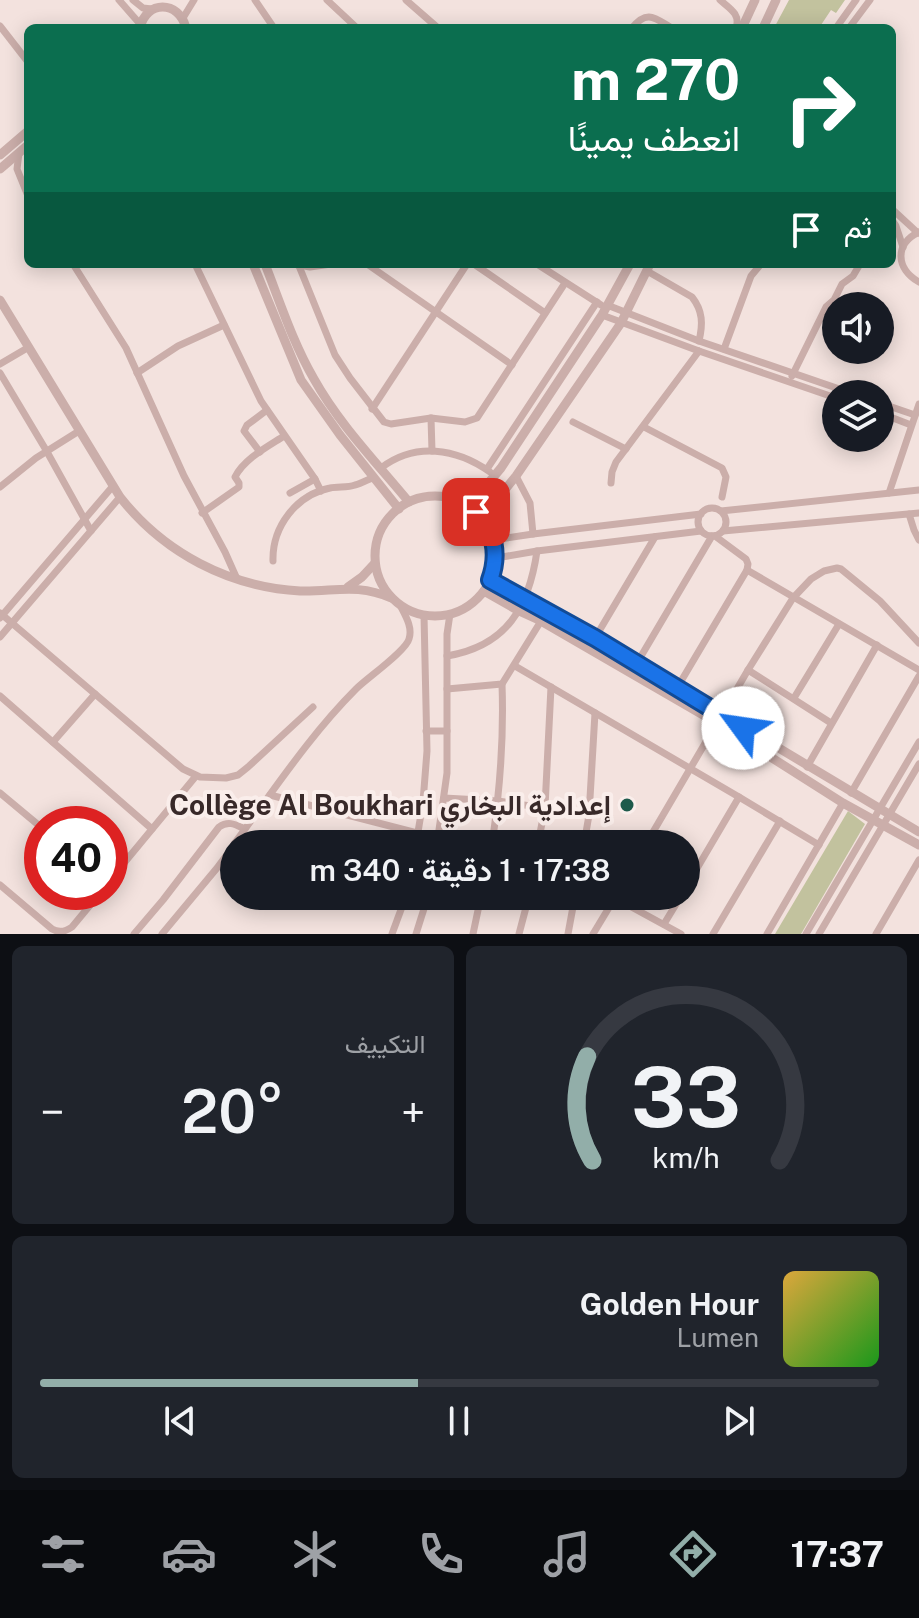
<!DOCTYPE html>
<html lang="ar">
<meta charset="utf-8">
<style>
body{margin:0;font-family:"Public Sans",Vazirmatn,sans-serif;background:#20242c;color:#f1f3f6;direction:rtl;height:100vh;display:flex;flex-direction:column;font-size:30px;white-space:nowrap}
*{box-sizing:border-box;margin:0}
p{font-size:26px;color:#9ea1a6}
.icon{flex:none;width:44px;height:44px;fill:none;stroke:currentColor;stroke-width:2;stroke-linecap:round;stroke-linejoin:round}
.map{position:relative;height:934px;overflow:hidden;direction:ltr}
.details{display:flex;flex-direction:column;gap:12px;padding:12px;background:#0d0f14;flex:1}
.details>*{flex:none}
.top-card{position:absolute;left:24px;top:24px;width:872px;height:244px;border-radius:12px;box-shadow:0 4px 20px #0003;direction:rtl;background:#0b6e4f;color:#fff;overflow:hidden}
.tools{position:absolute;left:822px;top:292px;display:grid;gap:16px}
.tools a{display:grid;place-items:center;width:72px;height:72px;border-radius:50%;background:#171b24;box-shadow:0 4px 20px #0003;font-size:40px}
.speed{position:absolute;left:24px;top:806px;display:flex;gap:16px;font-size:40px;font-weight:700;text-align:center}
.speed>*{display:grid;place-content:center;width:104px;height:104px;border-radius:50%;background:#171b24;box-shadow:0 4px 20px #0003;line-height:1}
.speed .limit{border:12px solid #d22;background:#fff;color:#111}
.pin{position:absolute;display:grid;place-items:center;width:68px;height:68px;color:#fff;margin:-34px;border-radius:16px;box-shadow:0 4px 12px #0006}
.me{position:absolute;width:88px;margin:-44px;rotate:301deg;stroke-linejoin:round;filter:drop-shadow(0 0 6px #0008)}
.turn{display:flex;align-items:center;gap:28px;height:168px;padding:0 24px;font-size:36px}
.turn .icon{width:104px;height:104px;stroke-width:2.5}
.turn b{display:block;font-size:56px;line-height:68px}
.then{display:flex;align-items:center;height:76px;padding:0 24px;background:#0003;gap:16px;font-size:30px}
.big{font-size:60px;font-weight:600;line-height:1.1}
.details .widget{flex:1;display:flex;flex-direction:column;justify-content:center;gap:12px;min-width:0;padding:0 28px;border-radius:12px;background:#20242c}
.details .dial{align-items:center;gap:0}
.dial svg{height:208px;overflow:visible;fill:none;stroke:#363941;stroke-width:7;stroke-linecap:round;text-anchor:middle}
.dial text{fill:#f1f3f6;stroke:none}
.song{display:flex;align-items:center;gap:24px}
.cover{width:96px;height:96px;border-radius:12px;background:linear-gradient(135deg,hsl(40 70% 55%),hsl(120 70% 35%))}
.played{height:8px;border-radius:4px;background:linear-gradient(90deg,#92aea9 45%,#363941 45%)}
.keys{display:flex;justify-content:space-around;direction:ltr}
.heat{display:flex;justify-content:space-between;align-items:center;font-size:44px;direction:ltr}
.details .tiles{flex:1;display:grid;gap:12px;grid-template-columns:1fr 1fr}
.widget:last-child{grid-column:span 2}
.trip{position:absolute;left:220px;top:830px;width:480px;height:80px;border-radius:40px;background:#171b24;box-shadow:0 4px 20px #0003;font-weight:600;line-height:80px;text-align:center;direction:rtl}
.dock{display:flex;height:128px;justify-content:space-around;align-items:center;background:#090b0e;color:#9ea1a6}
.dock .icon{width:56px;height:56px}
.dock .on{color:#92aea9}
.dock b{font-size:36px;color:#f1f3f6}
.map>svg:first-child{display:block}
.green{fill:#c2c29e}
.lines{fill:none;stroke-linecap:round;stroke-linejoin:round}
.minor{stroke:#cbaeaa;stroke-width:7}
.tertiary{stroke:#cbaeaa;stroke-width:9}
.route-casing{stroke:#114b97;stroke-width:20}
.route{stroke:#1a73e8;stroke-width:14}
.poi-dot{fill:#1e5a4b;stroke:#faeeeb;stroke-width:3}
.labels{text-anchor:middle;stroke-width:8;stroke-linejoin:round;paint-order:stroke}
.poi-label{font-size:28px;font-weight:bold;fill:#382929;stroke:#faeeeb;text-anchor:end}
</style>
<div class="map">
<svg width="919" height="934" viewBox="0 0 919 934">
<rect width="100%" height="100%" fill="#f3e2de"/>
<g class="green">
<polygon points="789,0 845,0 836,13 831,10 819,28 774,28"/>
<polygon points="848,811 865,824 801,934 775,934"/>
</g>
<g class="lines">
<g class="minor">
<polyline points="119,0 140,24"/>
<polyline points="133,0 143,8 152,9"/>
<polyline points="255,0 274,28"/>
<polyline points="327,0 357,28"/>
<polyline points="406,0 438,28"/>
<path d="M720,0C729,8 741,14 736,28"/>
<polyline points="183,18 194,0"/>
<polyline points="0,26 28,62"/>
<path d="M632,28C647,9 655,18 672,28"/>
<polyline points="836,28 856,0"/>
<polyline points="849,28 870,0"/>
<polyline points="19,153 17,169 28,196"/>
<polyline points="892,209 918,233"/>
<polyline points="892,220 896,226 903,247"/>
<path d="M919,232C894,244 896,269 919,282"/>
<polyline points="73,264 126,348 184,476 225,552 237,579"/>
<polyline points="195,264 261,401 315,479 321,491"/>
<polyline points="293,264 310,267 331,264"/>
<polyline points="367,264 512,365"/>
<polyline points="474,264 545,313"/>
<polyline points="537,264 601,305"/>
<polyline points="299,266 335,355 350,378 384,422 391,424 431,418 465,422 477,418 565,283"/>
<path d="M647,271L692,297C703,311 703,324 699,341"/>
<polyline points="607,305 699,341 854,394"/>
<polyline points="602,315 699,351 836,398"/>
<polyline points="724,349 751,276 761,264"/>
<polyline points="0,364 29,347"/>
<polyline points="0,373 46,450 91,531"/>
<polyline points="137,373 178,346 224,325"/>
<polyline points="792,376 826,307 834,300 842,284 853,276 860,264"/>
<polyline points="880,403 915,415"/>
<polyline points="372,409 467,264"/>
<polyline points="880,413 911,425"/>
<polyline points="431,418 432,451"/>
<polyline points="573,422 626,449"/>
<polyline points="644,427 722,468 726,477 722,497"/>
<polyline points="260,452 244,431 247,425 267,410"/>
<path d="M381,468C415,442 456,448 490,472"/>
<polyline points="487,469 597,302"/>
<polyline points="516,476 530,503 533,534"/>
<polyline points="611,483 612,472 616,462 699,351"/>
<polyline points="0,487 36,458 79,431"/>
<polyline points="290,493 315,479"/>
<polyline points="889,493 919,404"/>
<circle cx="712" cy="522" r="14"/>
<polyline points="721,511 919,490"/>
<path d="M202,513L239,487V483L235,477C244,459 267,447 284,436"/>
<polyline points="909,514 914,530 919,540"/>
<polyline points="723,531 919,513"/>
<polyline points="493,540 533,534 701,514"/>
<polyline points="496,558 537,551 701,531"/>
<path d="M273,561C272,527 296,495 330,488C338,486 347,488 355,485C361,484 367,480 372,478"/>
<polyline points="747,570 919,670"/>
<polyline points="0,613 183,769 200,777 226,778 238,775 248,767 313,707"/>
<polyline points="0,618 113,486"/>
<polyline points="0,637 120,497"/>
<polyline points="595,638 655,537"/>
<path d="M447,656C507,646 529,607 537,551"/>
<polyline points="637,663 712,536"/>
<polyline points="515,666 739,797 819,845"/>
<polyline points="748,670 831,723"/>
<polyline points="677,688 747,570 748,564 746,559 715,536"/>
<polyline points="447,689 502,684 541,621"/>
<polyline points="0,696 152,829"/>
<polyline points="794,698 839,624"/>
<polyline points="426,731 447,731"/>
<polyline points="53,742 95,694"/>
<polyline points="807,767 877,645"/>
<polyline points="0,793 42,828"/>
<polyline points="851,793 919,676"/>
<polyline points="270,795 417,833"/>
<polyline points="444,798 498,801 589,815"/>
<path d="M245,829C280,781 314,731 356,689C367,678 406,651 409,639C413,627 405,615 400,605"/>
<polyline points="416,844 423,802 427,751 424,615"/>
<polyline points="437,844 447,773 447,634 450,614"/>
<path d="M492,844C500,790 504,738 502,684"/>
<polyline points="538,844 545,807 551,687"/>
<polyline points="584,844 589,815 595,713"/>
<polyline points="646,844 748,670 793,598 811,579 824,571 837,568 841,569 880,601 919,643"/>
<polyline points="110,880 196,776"/>
<path d="M0,885L52,929C59,933 65,932 72,927L101,892"/>
<polyline points="686,887 739,797"/>
<polyline points="615,898 681,934"/>
<polyline points="664,924 681,896"/>
<path d="M134,934L163,900L219,827C229,820 236,825 245,829L234,844"/>
<polyline points="162,934 217,868 234,845"/>
<polyline points="392,934 406,896"/>
<polyline points="416,934 428,896"/>
<polyline points="473,934 481,896"/>
<polyline points="519,934 529,896"/>
<polyline points="568,934 575,896"/>
<polyline points="593,934 616,896"/>
<polyline points="713,934 780,821"/>
<polyline points="767,934 843,803"/>
<polyline points="806,934 919,742"/>
<polyline points="819,934 919,764"/>
<polyline points="876,934 919,860"/>
</g>
<g class="tertiary">
<path d="M140,28C146,0 179,0 186,28"/>
<polyline points="742,28 755,0"/>
<polyline points="763,28 776,0"/>
<polyline points="0,155 28,131"/>
<polyline points="0,169 28,145"/>
<polyline points="253,264 301,380 340,435 399,509"/>
<path d="M265,264C280,302 293,343 314,379C339,424 376,462 409,502"/>
<path d="M0,300L120,497C164,553 229,587 300,591C334,592 357,583 391,598"/>
<circle cx="435" cy="556" r="60"/>
<polyline points="469,506 501,468 602,315 630,264"/>
<polyline points="482,518 516,476 621,323 650,264"/>
<polyline points="490,580 595,638 919,832"/>
<polyline points="348,587 362,577 375,563"/>
<polyline points="484,591 519,611 541,621 717,723 843,803 919,845"/>
</g>
</g>
<g class="lines">
<defs>
<path id="route" d="M476,512C495,531 499,555 490,580L595,638L743,728"/>
</defs>
<use href="#route" class="route-casing"/>
<use href="#route" class="route"/>
</g>
<circle class="poi-dot" cx="627" cy="805" r="8"/>
<g class="labels">
<g class="poi-label">
<text x="611" y="815">Collège Al Boukhari إعدادية البخاري</text>
</g>
</g>
</svg>
<div class="tools">
<a><svg class="icon" aria-label="sound" viewBox="0 0 24 24"><path d="M4 9h4l5-4v14l-5-4H4zM17 9q2 3 0 6"/></svg></a>
<a><svg class="icon" aria-label="layers" viewBox="0 0 24 24"><path d="M12 4l9 5-9 5-9-5zM3 14l9 5 9-5"/></svg></a>
</div>
<div class="speed"><div class="limit">40</div></div>
<div class="pin" style="left:476px;top:512px;background:#d93025"><svg class="icon" aria-label="arrive" viewBox="0 0 24 24"><path d="M6 21V4h12l-3 4 3 4H6"/></svg></div>
<svg class="me" style="left:743px;top:728px" viewBox="-20 -20 40 40"><circle r="19" fill="#fff"/><path d="M0-13L10 11 0 6-10 11z" fill="#1a73e8"/></svg>
<div class="trip">17:38 · 1 دقيقة · 340 m</div>
<div class="top-card">
<div class="turn"><svg class="icon" aria-label="right" viewBox="0 0 24 24"><path d="M7 20v-9h11M14 6l5 5-5 5"/></svg><div><b>270 m</b>انعطف يمينًا</div></div>
<div class="then">ثم<svg class="icon" aria-label="arrive" viewBox="0 0 24 24"><path d="M6 21V4h12l-3 4 3 4H6"/></svg></div>
</div>
</div>
<section class="details">
<div class="tiles">
<div class="widget dial"><svg viewBox="0 0 100 80">
<path d="M14 69A42 42 0 1 1 86 69"/>
<path d="M14 69A42 42 0 0 1 12 29" stroke="#92aea9"/>
<text x="50" y="56" font-size="32" font-weight="700">33</text>
<text x="50" y="72" font-size="11">km/h</text>
</svg></div>
<div class="widget"><p>التكييف</p>
<div class="heat"><a>−</a><b class="big">20°</b><a>+</a></div>
</div>
<div class="widget">
<div class="song"><i class="cover"></i><div><b>Golden Hour</b><p>Lumen</p></div></div>
<div class="played"></div>
<div class="keys"><svg class="icon" aria-label="previous" viewBox="0 0 24 24"><path d="M18 5L8 12l10 7zM5 5v14"/></svg><svg class="icon" aria-label="pause" viewBox="0 0 24 24"><path d="M8 5v14M16 5v14"/></svg><svg class="icon" aria-label="next" viewBox="0 0 24 24"><path d="M6 5l10 7-10 7zM19 5v14"/></svg></div>
</div>
</div>
</section>
<nav class="dock">
<b>17:37</b>
<svg class="icon on" aria-label="directions" viewBox="0 0 24 24"><path d="M12 3l9 9-9 9-9-9zM9 14v-3h6M13 9l2 2-2 2"/></svg>
<svg class="icon" aria-label="music" viewBox="0 0 24 24"><path d="M9 18V5l10-2v13"/><circle cx="6" cy="18" r="3"/><circle cx="16" cy="16" r="3"/></svg>
<svg class="icon" aria-label="phone" viewBox="0 0 24 24"><path d="M5 4h4l2 5-3 2q2 4 5 5l2-3 5 2v4C11 20 4 13 5 4z"/></svg>
<svg class="icon" aria-label="climate" viewBox="0 0 24 24"><path d="M12 3v18M4 7l16 10M4 17L20 7"/></svg>
<svg class="icon" aria-label="car" viewBox="0 0 24 24"><path d="M5 17H2v-5l4-1 3-4h7l3 4 3 1v5h-3M9 17h6M6 11h13"/><circle cx="7" cy="17" r="2"/><circle cx="17" cy="17" r="2"/></svg>
<svg class="icon" aria-label="filters" viewBox="0 0 24 24"><path d="M4 7h16M4 17h16"/><circle cx="9" cy="7" r="2"/><circle cx="15" cy="17" r="2"/></svg>
</nav>
